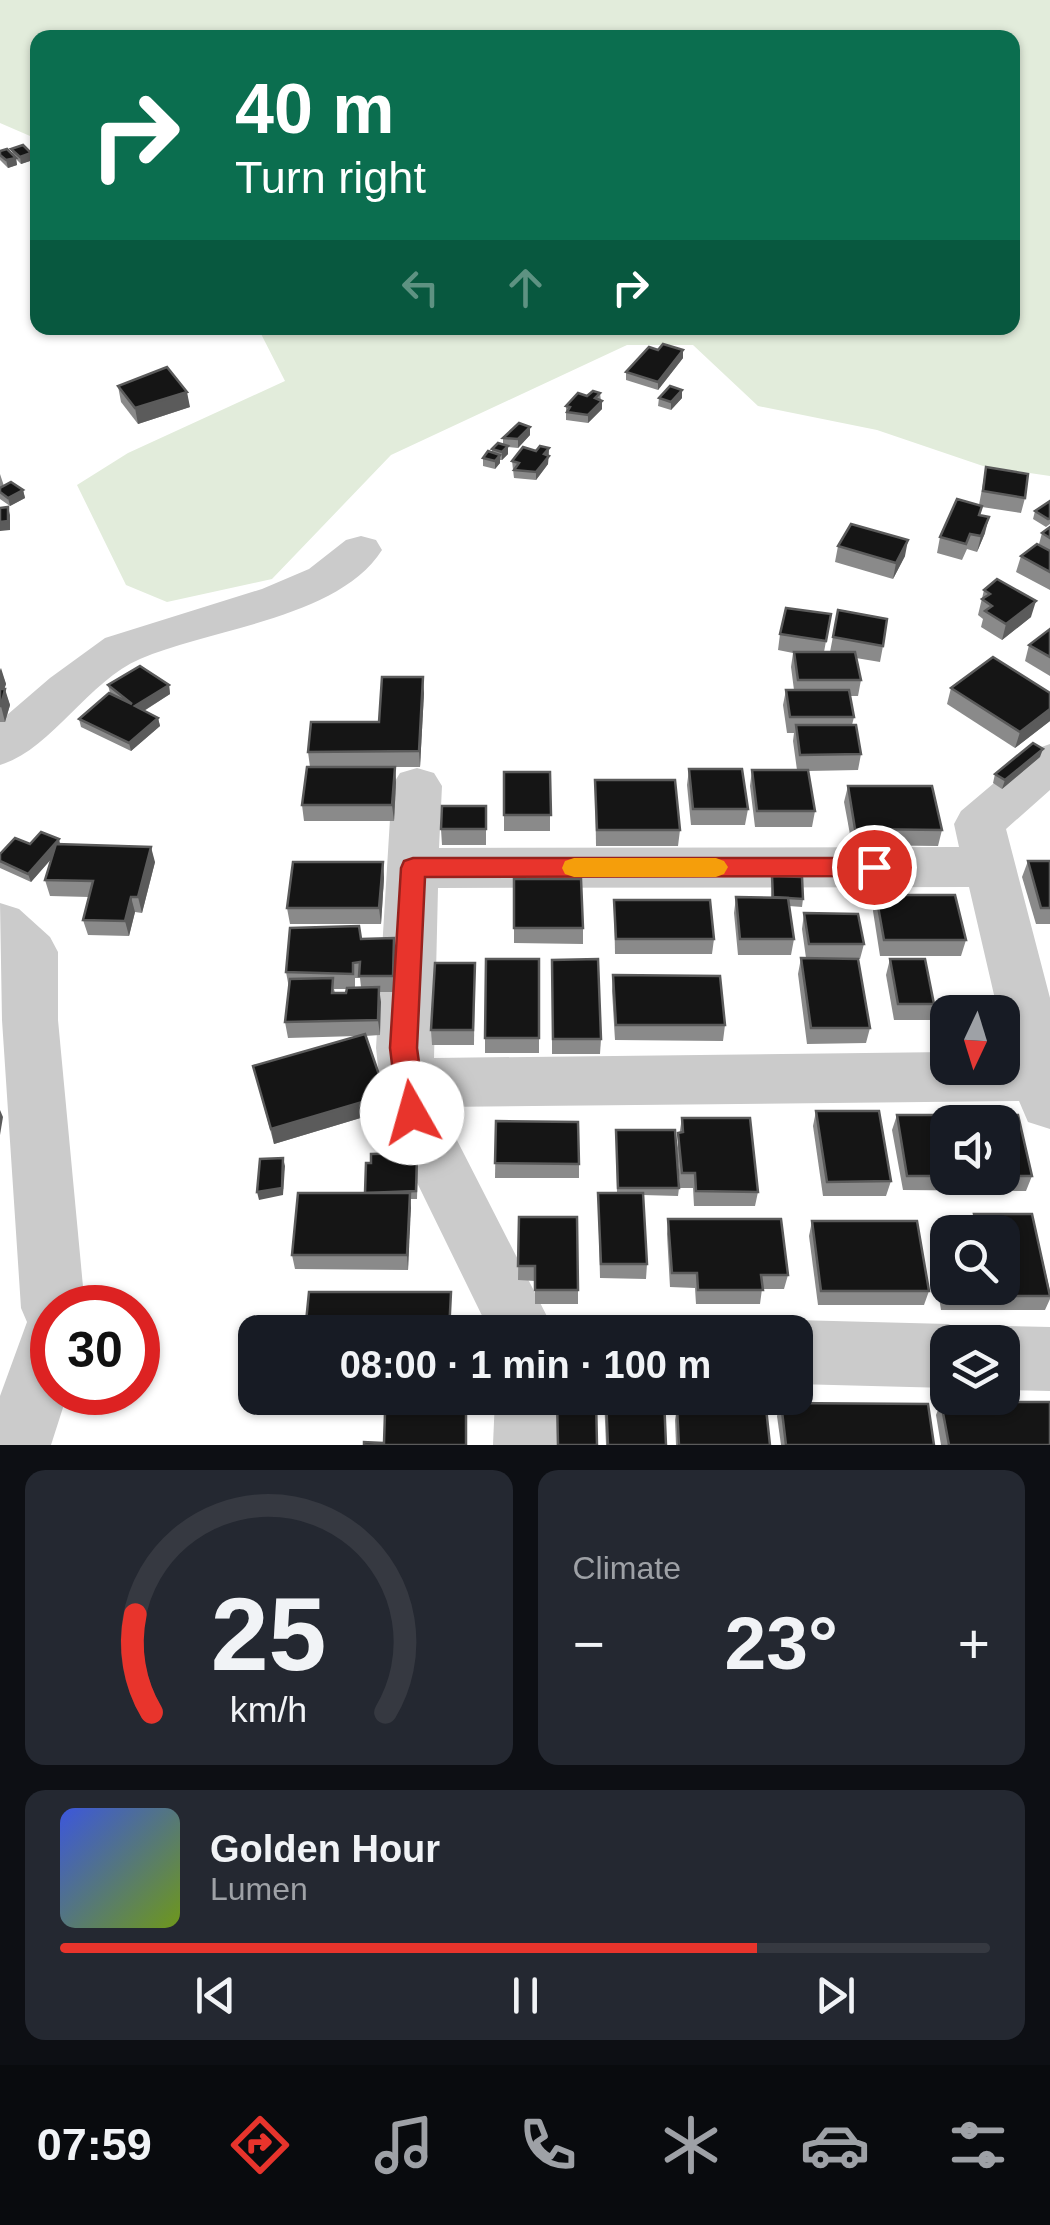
<!DOCTYPE html>
<meta charset="utf-8">
<style>
body{margin:0;font-family:Helvetica,sans-serif;background:#242831;color:#f1f3f6;height:100vh;display:flex;flex-direction:column;font-size:38px;white-space:nowrap}
*{box-sizing:border-box;margin:0}
p{font-size:32px;color:#9ea1a6}
.icon{flex:none;width:55px;height:55px;fill:none;stroke:currentColor;stroke-width:2;stroke-linecap:round;stroke-linejoin:round}
.map{position:relative;height:1445px;overflow:hidden}
.panel{display:flex;flex-direction:column;gap:25px;padding:25px;background:#0d0f14;flex:1}
.panel>*{flex:none}
.hud{position:absolute;left:30px;top:30px;width:990px;height:305px;border-radius:20px;box-shadow:0 2px 8px #0004;background:#0b6e4f;color:#fff;overflow:hidden}
.needle{width:65px;rotate:184deg}
.fabs{position:absolute;left:930px;top:995px;display:grid;gap:20px}
.fabs a{display:grid;place-items:center;width:90px;height:90px;border-radius:20px;background:#171b24;box-shadow:0 2px 8px #0004;font-size:50px}
.speed{position:absolute;left:30px;top:1285px;display:flex;gap:20px;font-size:50px;font-weight:700;text-align:center}
.speed>*{display:grid;place-content:center;width:130px;height:130px;border-radius:50%;background:#171b24;box-shadow:0 2px 8px #0004;line-height:1}
.speed .limit{border:15px solid #d22;background:#fff;color:#111}
.pin{position:absolute;display:grid;place-items:center;width:85px;height:85px;color:#fff;margin:-42px;border:5px solid #fff;border-radius:50%;box-shadow:0 2px 10px #0007}
.me{position:absolute;width:110px;margin:-55px;rotate:353deg;stroke-linejoin:round;filter:drop-shadow(0 0 8px #0008)}
.turn{display:flex;align-items:center;gap:35px;height:210px;padding:0 40px;font-size:45px}
.turn .icon{width:130px;height:130px;stroke-width:2.5}
.turn b{display:block;font-size:70px;line-height:85px}
.lanes{display:flex;align-items:center;height:95px;padding:0 40px;background:#0003;justify-content:center;gap:50px;direction:ltr}
.lanes .off{opacity:.35}
.big{font-size:75px;font-weight:700;line-height:1.1}
.panel .widget{flex:1;display:flex;flex-direction:column;justify-content:center;gap:15px;min-width:0;padding:0 35px;border-radius:20px;background:#242831}
.panel .dial{align-items:center;gap:0}
.dial svg{height:260px;overflow:visible;fill:none;stroke:#363941;stroke-width:7;stroke-linecap:round;text-anchor:middle}
.dial text{fill:#f1f3f6;stroke:none}
.song{display:flex;align-items:center;gap:30px}
.cover{width:120px;height:120px;border-radius:15px;background:linear-gradient(135deg,hsl(230 70% 55%),hsl(80 70% 35%))}
.played{height:10px;border-radius:5px;background:linear-gradient(90deg,#e8342c 75%,#363941 75%)}
.keys{display:flex;justify-content:space-around;direction:ltr}
.heat{display:flex;justify-content:space-between;align-items:center;font-size:55px;direction:ltr}
.panel .tiles{flex:1;display:grid;gap:25px;grid-template-columns:1fr 1fr}
.widget:last-child{grid-column:span 2}
.trip{position:absolute;left:238px;top:1315px;width:575px;height:100px;border-radius:20px;background:#171b24;box-shadow:0 2px 8px #0004;font-weight:700;line-height:100px;text-align:center}
.dock{display:flex;height:160px;justify-content:space-around;align-items:center;background:#090b0e;color:#9ea1a6}
.dock .icon{width:70px;height:70px}
.dock .current{color:#e8342c}
.dock b{font-size:45px;color:#f1f3f6}
.map>svg:first-child{display:block}
.green{fill:#e2ecdb}
.lines{fill:none;stroke-linecap:round;stroke-linejoin:round}
.minor{fill:#cbcbcb;fill-rule:evenodd}
.wall{fill:#8a8a8a;fill-rule:evenodd}
.shaded-wall{fill:#5b5b5b}
.building{fill:#151515;stroke:#5b5b5b;stroke-width:2.5}
.route{fill:#e8342c;stroke:#97221d;stroke-width:2.5}
.slow{fill:#f59e0b}
</style>
<div class="map">
<svg width="1050" height="1445" viewBox="0 0 1050 1445">
<rect width="100%" height="100%" fill="#fff"/>
<polygon class="green" points="0,0 1050,0 1050,476 983,466 877,430 758,406 693,345 627,345 391,455 272,579 167,602 126,585 77,485 128,453 285,381 258,328 1012,328 1012,38 38,38 37,139 0,123"/>
<g class="lines">
<g class="minor">
<path d="M361,536L376,540L382,550C338,619 211,628 140,659C88,681 51,750 0,765V721L50,678L105,638L262,589L309,569L346,540Z"/>
<path d="M1050,744V790L1006,829L1050,998V1129L1028,1122L1019,1101L440,1107L555,1332H490L383,1113L376,1048L392,786L400,773L417,768L434,773L442,786L439,848L959,847L954,824L961,811L1033,750ZM969,887L998,1012H1002L1008,1052H1002V1068H948V1052L434,1058L438,888Z"/>
<polygon points="0,903 19,909 50,937 58,952 58,1020 85,1308 52,1308 52,1392 68,1392 51,1445 0,1445 0,1396 27,1322 21,1308 2,1020"/>
<polygon points="795,1320 948,1324 971,1334 975,1342 948,1342 948,1388 795,1384 795,1332 771,1332"/>
<polygon points="1002,1326 1050,1327 1050,1391 1002,1390 1002,1342 976,1342 979,1336"/>
<polygon points="495,1398 561,1398 561,1445 493,1445"/>
</g>
</g>
<g class="wall">
<polygon points="11,149 31,153 33,160 21,164 16,159 17,165 8,168 0,160 0,151 13,154"/>
<polygon points="683,350 683,358 658,390 626,380 626,372"/>
<polygon points="118,386 190,407 138,424 121,402"/>
<polygon points="682,390 682,398 671,410 658,406 659,398"/>
<polygon points="600,393 602,409 588,423 566,420 566,406 587,396"/>
<polygon points="530,435 518,448 508,447 508,454 502,460 500,460 500,463 495,469 483,466 483,458 492,453 492,449 503,445 503,438"/>
<polygon points="549,448 548,464 536,480 514,478 512,461 536,451"/>
<polygon points="986,467 1025,498 1021,513 982,507 980,515 985,533 977,552 967,549 962,560 937,553 940,537 979,505"/>
<polygon points="0,474 4,486 23,490 25,498 10,506 0,499"/>
<polygon points="1050,501 1050,524 1046,527 1033,519 1035,511"/>
<polygon points="1050,527 1050,590 1016,572 1021,556 1039,544 1042,533"/>
<polygon points="838,546 905,556 893,579 835,562"/>
<polygon points="984,590 1031,617 1002,640 981,627 983,619 978,615"/>
<polygon points="838,610 883,646 880,662 856,658 861,680 858,696 850,696 854,717 852,725 861,754 858,770 808,771 815,811 812,827 755,827 750,786 752,770 797,770 793,741 794,733 787,733 783,705 786,690 794,690 791,667 793,653 778,650 780,634 831,614 824,652 830,652"/>
<polygon points="1050,629 1050,676 1025,661 1029,645"/>
<polygon points="0,668 6,684 4,689 10,705 5,722 0,722"/>
<polygon points="108,685 169,685 170,694 144,711 158,718 160,726 131,751 81,727 79,719 114,696 110,693"/>
<polygon points="951,688 1050,693 1050,721 1015,748 947,704"/>
<polygon points="424,693 420,767 395,767 396,783 394,821 304,821 302,805 310,767 308,752 379,722"/>
<polygon points="1040,757 1002,789 993,783 995,774"/>
<polygon points="689,769 748,809 745,825 691,825 687,785"/>
<rect x="504" y="772" width="46" height="59"/>
<polygon points="595,780 680,830 678,846 596,846"/>
<polygon points="848,786 942,830 938,846 852,845 844,802"/>
<polygon points="486,806 486,845 442,845 441,829"/>
<polygon points="30,844 60,844 155,862 142,913 135,912 129,936 88,935 83,920 89,897 50,896 45,880 52,858 31,882 0,868 0,854"/>
<polygon points="1028,861 1050,861 1050,924 1036,924 1022,877"/>
<polygon points="383,862 384,878 381,924 290,924 287,908"/>
<polygon points="772,876 803,899 802,907 789,906 794,939 791,955 738,955 734,913 736,897 771,898"/>
<polygon points="514,879 583,928 583,944 514,943"/>
<polygon points="876,895 966,940 961,956 880,956 873,911"/>
<polygon points="614,900 714,939 712,954 615,954"/>
<polygon points="804,913 864,944 860,959 858,959 870,1028 866,1043 807,1044 798,974 801,958 806,958 802,929"/>
<path d="M394,938L396,953L394,992H379L380,1035L365,1036L387,1110L274,1144L253,1066L357,1036L288,1038L285,1022L289,988L286,972L361,939ZM355,978H360L361,987H355ZM334,989H347L346,993H335Z"/>
<polygon points="539,959 539,1053 485,1053 485,1038"/>
<polygon points="890,959 934,1004 930,1020 894,1020 886,975"/>
<polygon points="552,960 601,1039 600,1054 552,1054"/>
<polygon points="475,963 474,1045 432,1045 431,1030"/>
<polygon points="613,975 725,1025 723,1041 615,1040 612,991"/>
<polygon points="942,1002 1001,1002 1009,1035 1004,1051 1002,1012 948,1012 948,1051 945,1051 938,1017"/>
<polygon points="816,1111 891,1181 886,1196 823,1196 813,1126"/>
<path d="M897,1115H1018L1032,1176L1026,1191L903,1190L892,1130ZM948,1122H1002V1178H948Z"/>
<polygon points="682,1118 758,1192 755,1206 694,1206 693,1188 680,1188 677,1148"/>
<polygon points="496,1121 579,1164 579,1178 495,1178"/>
<polygon points="616,1130 679,1188 678,1196 643,1195 647,1264 646,1279 600,1278 598,1193 617,1193"/>
<polygon points="418,1161 417,1199 410,1199 408,1270 295,1269 292,1255 365,1193"/>
<polygon points="974,1214 1032,1214 1050,1291 1050,1299 1045,1310 941,1310 933,1260 938,1246 948,1246 948,1288 1002,1288 1002,1232 970,1232 969,1229"/>
<polygon points="519,1217 578,1290 578,1304 535,1304 535,1281 518,1280"/>
<polygon points="668,1219 788,1275 784,1289 762,1289 760,1304 696,1304 695,1288 670,1287 667,1234"/>
<polygon points="812,1221 929,1291 924,1305 818,1305 809,1236"/>
<polygon points="302,1398 449,1398 303,1399"/>
<polygon points="604,1398 664,1398 666,1445 606,1445"/>
<polygon points="941,1402 1050,1445 941,1445 936,1415"/>
<polygon points="781,1403 934,1445 781,1445 777,1416"/>
<polygon points="677,1407 770,1445 676,1445 675,1420"/>
</g>
<g class="shaded-wall">
<polygon points="31,153 33,160 21,164 20,157"/>
<polygon points="16,158 17,165 8,168 6,160"/>
<polygon points="683,350 683,358 658,390 658,382"/>
<polygon points="682,390 682,398 671,410 671,402"/>
<polygon points="187,392 190,407 138,424 135,408"/>
<polygon points="602,401 602,409 588,423 588,415"/>
<polygon points="530,427 530,435 518,448 518,439"/>
<polygon points="508,446 508,454 502,460 502,452"/>
<polygon points="549,448 548,464 536,480 536,472 544,454"/>
<polygon points="500,455 500,463 495,469 495,461"/>
<polygon points="23,490 25,498 10,506 8,498"/>
<polygon points="8,507 10,515 10,530 0,531 0,522"/>
<polygon points="989,517 985,533 977,552 981,536"/>
<polygon points="908,540 905,556 893,579 896,563"/>
<polygon points="1036,601 1031,617 1002,640 1006,624"/>
<polygon points="1,668 6,684 0,702 0,671"/>
<polygon points="423,677 424,693 420,767 419,751"/>
<polygon points="169,685 170,694 137,715 135,706"/>
<polygon points="5,689 10,705 5,722 1,706"/>
<polygon points="1050,709 1050,721 1015,748 1020,732"/>
<polygon points="158,718 160,726 131,751 129,743"/>
<polygon points="1043,749 1040,757 1002,789 1005,780"/>
<polygon points="395,767 396,783 394,821 392,805"/>
<polygon points="59,839 61,848 31,882 28,874"/>
<polygon points="151,847 155,862 142,913 138,897"/>
<polygon points="383,862 384,878 381,924 379,908"/>
<polygon points="131,897 135,912 129,936 125,921"/>
<polygon points="394,938 396,953 394,992 393,976"/>
<polygon points="379,987 381,1002 380,1035 378,1020"/>
<polygon points="386,1095 387,1110 274,1144 271,1129"/>
<polygon points="0,1110 3,1117 0,1135"/>
<polygon points="283,1158 285,1166 283,1195 259,1200 257,1192"/>
<polygon points="410,1193 411,1208 408,1270 407,1255"/>
</g>
<g class="building">
<polygon points="23,145 31,153 20,157 11,149"/>
<polygon points="7,149 16,158 6,160 0,155 0,151"/>
<polygon points="663,344 683,350 658,382 626,372 649,347 658,350"/>
<polygon points="167,367 187,392 135,408 118,386"/>
<polygon points="670,386 682,390 671,402 659,398"/>
<polygon points="593,391 600,393 595,398 602,401 588,415 567,412 570,407 566,406 578,393 587,396"/>
<polygon points="519,423 530,427 518,439 503,438"/>
<polygon points="498,443 508,446 502,452 492,449"/>
<polygon points="540,446 549,448 544,454 549,456 536,472 514,470 519,463 512,461 523,447 536,451"/>
<polygon points="488,451 500,455 495,461 483,458"/>
<polygon points="986,467 1028,474 1025,498 983,491"/>
<polygon points="11,482 23,490 8,498 0,492 0,488"/>
<polygon points="957,499 982,506 979,515 989,517 981,536 970,534 966,544 940,537"/>
<polygon points="1050,501 1050,518 1048,519 1035,511"/>
<polygon points="8,507 8,521 0,522 0,508"/>
<polygon points="851,524 908,540 896,563 838,546"/>
<polygon points="1050,527 1050,538 1042,533"/>
<polygon points="1037,544 1050,551 1050,572 1021,556"/>
<polygon points="997,579 1036,601 1006,624 985,611 992,606 982,599 990,594 984,590"/>
<polygon points="786,608 831,614 826,641 780,634"/>
<polygon points="838,610 887,619 883,646 833,637"/>
<polygon points="1050,629 1050,657 1029,645"/>
<polygon points="794,652 855,652 861,680 798,680"/>
<polygon points="993,657 1050,693 1050,709 1020,732 951,688"/>
<polygon points="140,666 169,685 135,706 158,718 129,743 79,719 109,693 132,704 108,685"/>
<polygon points="382,677 423,677 419,751 308,752 311,722 379,722"/>
<polygon points="0,689 5,689 1,706 0,706"/>
<polygon points="786,690 849,690 854,717 790,717"/>
<polygon points="796,725 856,725 861,754 800,755"/>
<polygon points="1033,743 1043,749 1005,780 995,774"/>
<polygon points="307,767 395,767 392,805 302,805"/>
<polygon points="689,769 742,769 748,809 693,809"/>
<polygon points="752,770 808,770 815,811 757,811"/>
<polygon points="504,772 550,772 551,815 504,815"/>
<polygon points="595,780 675,780 680,830 597,830"/>
<polygon points="848,786 932,786 942,830 855,829"/>
<polygon points="442,806 486,806 486,829 441,829"/>
<polygon points="41,832 59,839 28,874 0,861 0,854 15,838 30,844"/>
<polygon points="56,844 151,847 138,897 131,897 125,921 83,920 93,881 45,880"/>
<polygon points="1028,861 1050,861 1050,908 1041,908"/>
<polygon points="293,862 383,862 379,908 287,908"/>
<polygon points="772,876 802,877 803,899 773,897"/>
<polygon points="514,879 581,879 583,928 514,928"/>
<polygon points="876,895 955,895 966,940 884,940"/>
<polygon points="736,897 788,898 794,939 740,939"/>
<polygon points="614,900 710,900 714,939 616,939"/>
<polygon points="804,913 858,914 864,944 809,944"/>
<polygon points="359,926 361,939 394,938 393,976 359,976 360,962 353,963 353,974 286,972 290,928"/>
<polygon points="801,958 858,959 870,1028 811,1028"/>
<polygon points="486,959 539,959 539,1038 485,1038"/>
<polygon points="598,959 601,1039 553,1039 552,960"/>
<polygon points="890,959 925,959 934,1004 898,1004"/>
<polygon points="435,963 475,963 473,1030 431,1030"/>
<polygon points="613,975 720,976 725,1025 616,1025"/>
<polygon points="333,978 332,993 346,993 347,988 379,987 378,1020 285,1022 290,979"/>
<polygon points="942,1002 1001,1002 1009,1035 1002,1035 1002,1012 948,1012 948,1025"/>
<polygon points="365,1034 386,1095 271,1129 253,1066"/>
<polygon points="816,1111 879,1111 891,1181 827,1182"/>
<polygon points="897,1115 1018,1115 1032,1176 1002,1176 1002,1122 948,1122 948,1176 907,1176"/>
<polygon points="682,1118 750,1118 758,1192 696,1191 695,1173 682,1173 678,1133 683,1132"/>
<polygon points="496,1121 578,1122 579,1164 495,1163"/>
<polygon points="616,1130 675,1130 679,1188 618,1188"/>
<polygon points="417,1153 416,1191 365,1193 366,1163 371,1163 371,1154"/>
<polygon points="283,1158 282,1188 257,1192 260,1159"/>
<polygon points="298,1193 410,1193 407,1255 292,1255"/>
<polygon points="598,1193 643,1193 647,1264 601,1264"/>
<polygon points="974,1214 1032,1214 1050,1296 947,1296 938,1246 948,1246 948,1288 1002,1288 1002,1232 978,1232"/>
<polygon points="519,1217 577,1217 578,1290 535,1290 535,1266 518,1266"/>
<polygon points="668,1219 781,1219 788,1275 761,1275 763,1290 698,1290 697,1273 672,1273"/>
<polygon points="812,1221 917,1221 929,1291 821,1291"/>
<polygon points="309,1292 451,1292 449,1332 305,1332"/>
<polygon points="557,1398 596,1398 597,1445 558,1445"/>
<polygon points="606,1398 664,1398 666,1445 608,1445"/>
<polygon points="941,1402 1050,1402 1050,1445 949,1445"/>
<polygon points="781,1403 928,1404 934,1445 786,1445"/>
<polygon points="677,1407 766,1408 770,1445 679,1445"/>
<polygon points="466,1411 466,1445 364,1445 364,1442 384,1443 385,1413"/>
</g>
<polygon class="route" points="413,858 874,858 883,860 887,867 883,874 874,876 425,877 417,1048 426,1113 422,1122 412,1125 402,1122 398,1113 390,1048 401,868 404,861"/>
<polygon class="slow" points="574,858 716,858 724,861 728,867 724,874 716,877 574,877 565,874 562,868 565,861"/>
</svg>
<div class="fabs">
<a><svg class="needle" viewBox="-14 -14 28 28"><path d="M0-13l5 13h-10z" fill="#e53935"/><path d="M0 13l5-13h-10z" fill="#9ea1a6"/></svg></a>
<a><svg class="icon" aria-label="sound" viewBox="0 0 24 24"><path d="M4 9h4l5-4v14l-5-4H4zM17 9q2 3 0 6"/></svg></a>
<a><svg class="icon" aria-label="search" viewBox="0 0 24 24"><circle cx="10" cy="10" r="6"/><path d="M15 15l6 6"/></svg></a>
<a><svg class="icon" aria-label="layers" viewBox="0 0 24 24"><path d="M12 4l9 5-9 5-9-5zM3 14l9 5 9-5"/></svg></a>
</div>
<div class="speed"><div class="limit">30</div></div>
<div class="pin" style="left:874px;top:867px;background:#d93025"><svg class="icon" aria-label="arrive" viewBox="0 0 24 24"><path d="M6 21V4h12l-3 4 3 4H6"/></svg></div>
<svg class="me" style="left:412px;top:1113px" viewBox="-20 -20 40 40"><circle r="19" fill="#fff"/><path d="M0-13L10 11 0 6-10 11z" fill="#e8342c"/></svg>
<div class="trip">08:00 · 1 min · 100 m</div>
<div class="hud">
<div class="turn"><svg class="icon" aria-label="right" viewBox="0 0 24 24"><path d="M7 20v-9h11M14 6l5 5-5 5"/></svg><div><b>40 m</b>Turn right</div></div>
<div class="lanes"><svg class="icon off" aria-label="left" viewBox="0 0 24 24"><path d="M17 20v-9H6M10 6l-5 5 5 5"/></svg><svg class="icon off" aria-label="ahead" viewBox="0 0 24 24"><path d="M12 20V5M6 11l6-6 6 6"/></svg><svg class="icon" aria-label="right" viewBox="0 0 24 24"><path d="M7 20v-9h11M14 6l5 5-5 5"/></svg></div>
</div>
</div>
<section class="panel">
<div class="tiles">
<div class="widget dial"><svg viewBox="0 0 100 80">
<path d="M14 69A42 42 0 1 1 86 69"/>
<path d="M14 69A42 42 0 0 1 9 39" stroke="#e8342c"/>
<text x="50" y="56" font-size="32" font-weight="700">25</text>
<text x="50" y="72" font-size="11">km/h</text>
</svg></div>
<div class="widget"><p>Climate</p>
<div class="heat"><a>−</a><b class="big">23°</b><a>+</a></div>
</div>
<div class="widget">
<div class="song"><i class="cover"></i><div><b>Golden Hour</b><p>Lumen</p></div></div>
<div class="played"></div>
<div class="keys"><svg class="icon" aria-label="previous" viewBox="0 0 24 24"><path d="M18 5L8 12l10 7zM5 5v14"/></svg><svg class="icon" aria-label="pause" viewBox="0 0 24 24"><path d="M8 5v14M16 5v14"/></svg><svg class="icon" aria-label="next" viewBox="0 0 24 24"><path d="M6 5l10 7-10 7zM19 5v14"/></svg></div>
</div>
</div>
</section>
<nav class="dock">
<b>07:59</b>
<svg class="icon current" aria-label="directions" viewBox="0 0 24 24"><path d="M12 3l9 9-9 9-9-9zM9 14v-3h6M13 9l2 2-2 2"/></svg>
<svg class="icon" aria-label="music" viewBox="0 0 24 24"><path d="M9 18V5l10-2v13"/><circle cx="6" cy="18" r="3"/><circle cx="16" cy="16" r="3"/></svg>
<svg class="icon" aria-label="phone" viewBox="0 0 24 24"><path d="M5 4h4l2 5-3 2q2 4 5 5l2-3 5 2v4C11 20 4 13 5 4z"/></svg>
<svg class="icon" aria-label="climate" viewBox="0 0 24 24"><path d="M12 3v18M4 7l16 10M4 17L20 7"/></svg>
<svg class="icon" aria-label="car" viewBox="0 0 24 24"><path d="M5 17H2v-5l4-1 3-4h7l3 4 3 1v5h-3M9 17h6M6 11h13"/><circle cx="7" cy="17" r="2"/><circle cx="17" cy="17" r="2"/></svg>
<svg class="icon" aria-label="filters" viewBox="0 0 24 24"><path d="M4 7h16M4 17h16"/><circle cx="9" cy="7" r="2"/><circle cx="15" cy="17" r="2"/></svg>
</nav>
